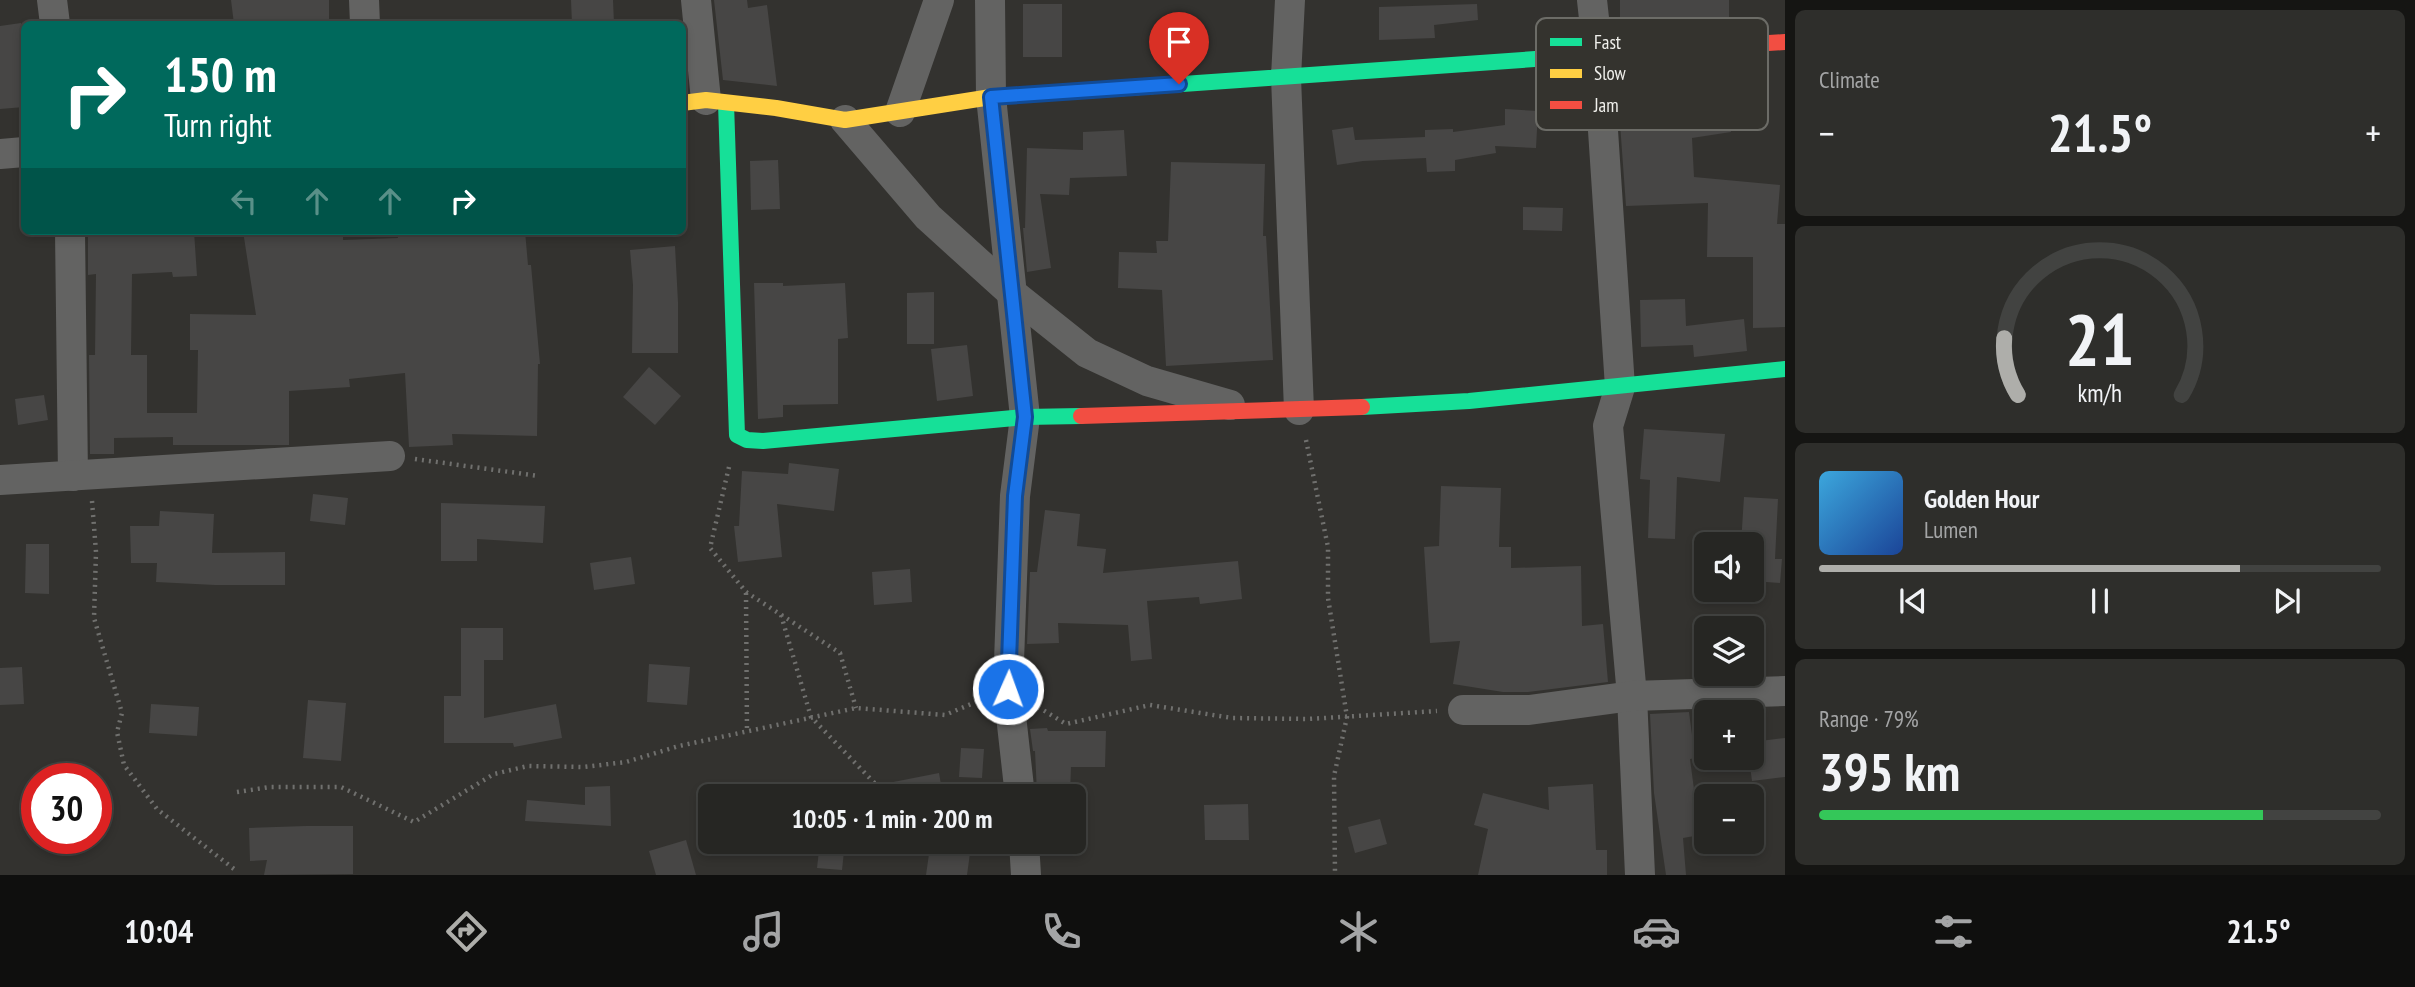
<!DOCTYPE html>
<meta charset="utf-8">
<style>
body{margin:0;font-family:"PT Sans Narrow",sans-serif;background:#2e2e2b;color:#f1f3f6;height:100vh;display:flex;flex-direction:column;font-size:26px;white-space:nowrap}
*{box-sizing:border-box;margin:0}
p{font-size:23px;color:#a4a5a6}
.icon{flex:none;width:38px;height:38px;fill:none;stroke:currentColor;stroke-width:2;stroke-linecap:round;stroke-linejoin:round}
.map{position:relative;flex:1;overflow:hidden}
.details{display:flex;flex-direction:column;gap:10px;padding:10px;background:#151513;width:630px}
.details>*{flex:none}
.banner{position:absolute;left:21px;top:21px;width:665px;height:214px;border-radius:10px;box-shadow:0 4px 10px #0003,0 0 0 2px #424341;background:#00695c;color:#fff;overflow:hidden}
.buttons{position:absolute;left:1694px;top:532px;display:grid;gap:14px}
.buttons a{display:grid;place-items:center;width:70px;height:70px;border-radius:10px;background:#262623;box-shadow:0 4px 10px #0003,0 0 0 2px #424341;font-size:35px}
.speed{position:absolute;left:21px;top:763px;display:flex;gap:14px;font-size:35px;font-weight:700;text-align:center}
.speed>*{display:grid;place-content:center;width:91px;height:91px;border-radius:50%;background:#262623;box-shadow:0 4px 10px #0003,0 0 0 2px #424341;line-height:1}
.speed .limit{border:10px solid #d22;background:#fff;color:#111}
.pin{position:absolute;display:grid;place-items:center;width:60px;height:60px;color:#fff;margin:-72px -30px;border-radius:50% 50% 50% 0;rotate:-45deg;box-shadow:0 0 7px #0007}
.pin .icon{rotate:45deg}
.me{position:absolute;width:77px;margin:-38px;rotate:2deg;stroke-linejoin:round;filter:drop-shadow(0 0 5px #0008)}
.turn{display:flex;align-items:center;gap:24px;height:147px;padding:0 28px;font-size:32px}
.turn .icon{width:91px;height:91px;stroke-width:2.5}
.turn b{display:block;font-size:49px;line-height:60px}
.lanes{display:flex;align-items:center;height:66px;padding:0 28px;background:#0003;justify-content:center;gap:35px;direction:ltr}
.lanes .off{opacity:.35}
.big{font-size:52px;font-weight:800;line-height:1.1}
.details .tile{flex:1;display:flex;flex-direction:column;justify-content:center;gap:10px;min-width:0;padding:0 24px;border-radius:10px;background:#2e2e2b}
.details .dial{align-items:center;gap:0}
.dial svg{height:182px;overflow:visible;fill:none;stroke:#424341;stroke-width:7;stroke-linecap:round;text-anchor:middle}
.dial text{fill:#f1f3f6;stroke:none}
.song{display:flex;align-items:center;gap:21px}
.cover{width:84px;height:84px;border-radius:10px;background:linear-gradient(135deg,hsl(200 70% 55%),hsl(220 70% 35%))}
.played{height:7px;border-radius:4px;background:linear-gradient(90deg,#aeaeaa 75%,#424341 75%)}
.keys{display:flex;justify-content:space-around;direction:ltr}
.heat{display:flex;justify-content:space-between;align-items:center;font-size:38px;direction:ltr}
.charge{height:10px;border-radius:5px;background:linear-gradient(90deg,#34c759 79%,#424341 0)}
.trip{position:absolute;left:698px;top:784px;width:388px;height:70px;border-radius:10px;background:#262623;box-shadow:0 4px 10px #0003,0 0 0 2px #424341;font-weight:800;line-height:70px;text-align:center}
.dock{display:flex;height:112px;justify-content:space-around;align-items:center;background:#0f0f0e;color:#a4a5a6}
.dock .icon{width:49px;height:49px}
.dock .selected{color:#aeaeaa}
.dock b{font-size:32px;color:#f1f3f6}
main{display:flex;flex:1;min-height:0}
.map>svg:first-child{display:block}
.building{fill:#474645}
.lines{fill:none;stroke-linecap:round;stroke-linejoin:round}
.path{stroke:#70706e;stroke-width:4.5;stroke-dasharray:2 5;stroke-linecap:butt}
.street{stroke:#636362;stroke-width:30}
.fast{stroke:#16e098;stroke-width:16}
.slow{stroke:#ffcf43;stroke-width:16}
.jam{stroke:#f24e42;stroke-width:16}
.route-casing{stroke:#114b97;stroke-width:18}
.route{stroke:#1a73e8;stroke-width:12}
.key{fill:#34332e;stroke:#6c6c67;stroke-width:2}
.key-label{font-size:19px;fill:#f0f0ec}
</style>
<main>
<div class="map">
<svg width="1785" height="875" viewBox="0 0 1785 875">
<rect width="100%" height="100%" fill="#33322f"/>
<g class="building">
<polygon points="231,0 329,0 329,24 234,24"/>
<polygon points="571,0 613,0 614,24 572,24"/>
<polygon points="714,0 747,0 748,8 767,5 777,86 723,80"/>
<polygon points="1620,0 1729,0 1729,24 1620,31"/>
<rect x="1023" y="4" width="39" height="53"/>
<polygon points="1477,4 1478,20 1434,25 1435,38 1379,40 1379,7"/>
<polygon points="21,23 24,55 24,107 0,109 0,26"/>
<polygon points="1725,91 1731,132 1692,138 1694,177 1780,185 1777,224 1785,224 1785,327 1753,328 1753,257 1707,257 1708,203 1626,206 1618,96 1643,95 1643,107 1699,105 1697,96"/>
<polygon points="1505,109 1538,111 1536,148 1495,146 1496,153 1455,160 1455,171 1427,172 1426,158 1363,161 1337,165 1332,130 1353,127 1355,140 1425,137 1425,130 1453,129 1453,132 1505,125"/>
<polygon points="1124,130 1127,176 1070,178 1069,195 1040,194 1051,268 1027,272 1023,228 1025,228 1027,148 1083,150 1083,132"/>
<polygon points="778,160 780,209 751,210 750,161"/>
<polygon points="1171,162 1265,164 1263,236 1266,236 1273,360 1166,366 1162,290 1118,288 1119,252 1157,253 1156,241 1168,241"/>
<polygon points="1523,207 1563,208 1562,231 1523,230"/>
<polygon points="88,231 194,231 197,276 173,277 172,272 132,274 131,355 147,355 147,413 197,413 198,350 190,350 190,314 256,315 243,231 343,231 343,240 398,238 397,231 525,231 528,265 531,265 540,364 538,364 537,436 452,434 453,445 409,447 405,373 349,379 350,387 289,391 289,445 173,445 173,437 114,438 114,454 90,454 89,355 95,355 96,274 88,275"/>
<polygon points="675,246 678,302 678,353 632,353 633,285 630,250"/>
<polygon points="754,283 783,283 783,286 845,283 848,338 838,339 838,404 783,405 783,417 758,419"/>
<polygon points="934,292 934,344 907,344 907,293"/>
<polygon points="1685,299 1686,326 1744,319 1747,351 1694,357 1693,345 1641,347 1640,300"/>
<polygon points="967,345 973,396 937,401 931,349"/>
<polygon points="649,367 681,396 655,425 623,397"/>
<polygon points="44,395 48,420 18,425 15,399"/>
<polygon points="1644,429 1725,434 1720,482 1677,477 1675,539 1648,538 1650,480 1640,479"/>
<polygon points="789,463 839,469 834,511 777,504 782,557 738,562 734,526 739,526 742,471 788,474"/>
<polygon points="1441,486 1501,488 1499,547 1511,547 1511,568 1581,566 1582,626 1603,624 1608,682 1528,692 1503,692 1453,684 1460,641 1430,643 1424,547 1439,546"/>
<polygon points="313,494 348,498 345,525 310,521"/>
<polygon points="1744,497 1778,499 1775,559 1782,559 1780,583 1752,581 1752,544 1741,544"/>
<polygon points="441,503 545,506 543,543 477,539 477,561 441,561"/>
<polygon points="1045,510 1080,514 1077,546 1106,549 1103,573 1238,561 1242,599 1200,604 1199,597 1147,601 1152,659 1131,661 1128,625 1058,623 1059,643 1027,644 1030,572 1037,572"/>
<polygon points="160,511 214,514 212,553 285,552 285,585 215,585 156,582 157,563 131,563 130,526 159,526"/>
<polygon points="26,544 49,544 49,594 25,593"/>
<polygon points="631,557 635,584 594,590 590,563"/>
<polygon points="910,569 912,602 874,605 872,572"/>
<polygon points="461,628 503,628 503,660 484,660 484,718 556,704 562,738 514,747 513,743 444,743 444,696 461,696"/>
<polygon points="649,664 690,667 687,705 647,702"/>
<polygon points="22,667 24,704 0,705 0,668"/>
<polygon points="308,700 346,703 341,761 303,758"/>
<polygon points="151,704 199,707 197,736 149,733"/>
<polygon points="1689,712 1695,758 1690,759 1700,835 1683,838 1686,875 1666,875 1654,793 1650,714"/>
<polygon points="1047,728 1048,731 1106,731 1105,767 1071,767 1070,794 1037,793 1035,751 1033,751 1030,729"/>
<polygon points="1785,738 1785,777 1752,781 1749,758 1752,758 1752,742"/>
<polygon points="961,748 984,749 982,778 959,777"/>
<polygon points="939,773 943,796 874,796 873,786"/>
<polygon points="1593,784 1596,850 1607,850 1607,875 1478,875 1488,829 1474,825 1483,793 1549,810 1548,787"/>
<polygon points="610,786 611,826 525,821 527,800 585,805 585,787"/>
<polygon points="1248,804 1249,840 1205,840 1204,805"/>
<polygon points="1380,819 1387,844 1355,853 1348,827"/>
<polygon points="306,826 353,826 353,874 264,875 267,860 250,861 249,828"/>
<polygon points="686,840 696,875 656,875 649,851"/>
<polygon points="820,842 845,842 842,870 817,868"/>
<polygon points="930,847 970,853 967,875 926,875"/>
</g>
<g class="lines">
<g class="path">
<polyline points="1306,440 1328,547 1328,598 1347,717 1334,776 1335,875"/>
<polyline points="415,459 539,476"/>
<polyline points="729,467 710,548 746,592 840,653 856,708"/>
<polyline points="92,501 96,552 94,618 122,713 117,732 124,765 157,809 234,869"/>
<polyline points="746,593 747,733"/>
<polyline points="781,615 811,717 887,796"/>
<polyline points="1038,707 1066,724 1150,705 1232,718 1308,719 1437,711"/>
<polyline points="237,792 270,787 341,787 414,822 494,774 528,766 584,767 626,762 679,746 856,708 945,715 983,699"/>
</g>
<g class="street">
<polyline points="52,0 55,24"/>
<polyline points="364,0 365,24"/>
<polyline points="696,0 706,100"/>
<polyline points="990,0 991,97 1025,417 1015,496 1008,689 1020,796"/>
<polyline points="1290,0 1286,77 1299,410"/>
<polyline points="1592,0 1598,55 1620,387 1608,426 1632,696 1640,875"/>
<polyline points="900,112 939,0"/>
<polyline points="845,120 928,217 1013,294 1087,353 1147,381 1230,405"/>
<polyline points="0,154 24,152"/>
<polyline points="70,231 73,476"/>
<polyline points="0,480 390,456"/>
<polyline points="1463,710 1529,710 1632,696 1785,691"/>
<polyline points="1024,842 1026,875"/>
</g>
<g class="fast">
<polyline points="1140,87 1663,50"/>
<polyline points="726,103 737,435 747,440 763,441 1025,417 1081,416"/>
<polyline points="1362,407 1469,401 1785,369"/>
</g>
<polyline class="slow" points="682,103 706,100 776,108 845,120 991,97 1140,87"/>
<g class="jam">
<polyline points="1663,50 1785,42"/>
<polyline points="1081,416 1362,407"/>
</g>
</g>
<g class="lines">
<defs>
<polyline id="route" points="1008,689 1015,496 1025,417 991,97 1179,84"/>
</defs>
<use href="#route" class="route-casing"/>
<use href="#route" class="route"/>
</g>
<rect x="1536" y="18" width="232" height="112" rx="10" class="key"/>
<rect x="1550" y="38" width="32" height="8" fill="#16e098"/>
<rect x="1550" y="69" width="32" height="9" fill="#ffcf43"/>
<rect x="1550" y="101" width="32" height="8" fill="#f24e42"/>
<g class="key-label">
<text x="1594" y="49">Fast</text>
<text x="1594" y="80">Slow</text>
<text x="1594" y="112">Jam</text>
</g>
</svg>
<div class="buttons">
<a><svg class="icon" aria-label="sound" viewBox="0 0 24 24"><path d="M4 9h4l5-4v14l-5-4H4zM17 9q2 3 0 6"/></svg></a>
<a><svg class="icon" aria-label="layers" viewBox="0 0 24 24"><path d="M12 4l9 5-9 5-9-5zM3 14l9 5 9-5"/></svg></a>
<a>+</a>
<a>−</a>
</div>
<div class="speed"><div class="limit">30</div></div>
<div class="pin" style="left:1179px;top:84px;background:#d93025"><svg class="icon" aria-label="arrive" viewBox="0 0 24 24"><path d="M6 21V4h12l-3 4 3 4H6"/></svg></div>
<svg class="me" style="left:1008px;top:689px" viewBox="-20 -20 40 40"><circle r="17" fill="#1a73e8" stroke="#fff" stroke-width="3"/><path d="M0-11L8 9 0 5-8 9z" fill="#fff"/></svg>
<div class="trip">10:05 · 1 min · 200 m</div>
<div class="banner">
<div class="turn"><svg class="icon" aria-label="right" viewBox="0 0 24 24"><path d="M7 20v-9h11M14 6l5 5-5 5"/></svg><div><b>150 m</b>Turn right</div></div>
<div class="lanes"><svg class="icon off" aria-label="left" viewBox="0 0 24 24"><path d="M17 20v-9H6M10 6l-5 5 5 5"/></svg><svg class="icon off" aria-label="ahead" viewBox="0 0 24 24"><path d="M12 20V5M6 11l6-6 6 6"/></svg><svg class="icon off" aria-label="ahead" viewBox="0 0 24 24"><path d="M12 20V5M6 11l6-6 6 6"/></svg><svg class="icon" aria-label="right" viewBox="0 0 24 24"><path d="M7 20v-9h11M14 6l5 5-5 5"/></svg></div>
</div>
</div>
<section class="details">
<div class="tile"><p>Climate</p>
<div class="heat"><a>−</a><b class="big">21.5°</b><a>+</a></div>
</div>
<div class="tile dial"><svg viewBox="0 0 100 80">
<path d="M14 69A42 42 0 1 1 86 69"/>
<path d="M14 69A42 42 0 0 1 8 44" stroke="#aeaeaa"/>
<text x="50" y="56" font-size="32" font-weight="700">21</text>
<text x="50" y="72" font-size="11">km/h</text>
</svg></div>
<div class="tile">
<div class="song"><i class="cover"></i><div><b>Golden Hour</b><p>Lumen</p></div></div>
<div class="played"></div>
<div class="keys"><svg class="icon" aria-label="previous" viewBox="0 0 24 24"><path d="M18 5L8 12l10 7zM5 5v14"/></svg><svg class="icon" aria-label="pause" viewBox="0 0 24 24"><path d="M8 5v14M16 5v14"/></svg><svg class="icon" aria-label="next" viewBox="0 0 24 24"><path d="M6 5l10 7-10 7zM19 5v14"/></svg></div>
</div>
<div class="tile"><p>Range · 79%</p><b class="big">395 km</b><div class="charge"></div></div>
</section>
</main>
<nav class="dock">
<b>10:04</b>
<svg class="icon selected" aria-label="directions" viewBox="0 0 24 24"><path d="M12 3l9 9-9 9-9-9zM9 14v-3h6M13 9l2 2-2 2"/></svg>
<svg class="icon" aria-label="music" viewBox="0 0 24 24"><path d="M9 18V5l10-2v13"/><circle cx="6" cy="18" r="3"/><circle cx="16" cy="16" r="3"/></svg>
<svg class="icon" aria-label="phone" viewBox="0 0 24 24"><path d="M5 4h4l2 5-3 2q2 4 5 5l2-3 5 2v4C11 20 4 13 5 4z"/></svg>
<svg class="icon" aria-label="climate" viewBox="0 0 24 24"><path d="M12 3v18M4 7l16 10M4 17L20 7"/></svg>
<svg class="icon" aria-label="car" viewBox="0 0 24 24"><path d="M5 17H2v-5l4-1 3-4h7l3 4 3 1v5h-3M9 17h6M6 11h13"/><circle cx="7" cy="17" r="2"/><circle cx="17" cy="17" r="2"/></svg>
<svg class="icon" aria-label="filters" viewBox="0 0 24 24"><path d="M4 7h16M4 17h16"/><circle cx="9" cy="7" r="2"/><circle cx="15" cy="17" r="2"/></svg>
<b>21.5°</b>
</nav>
